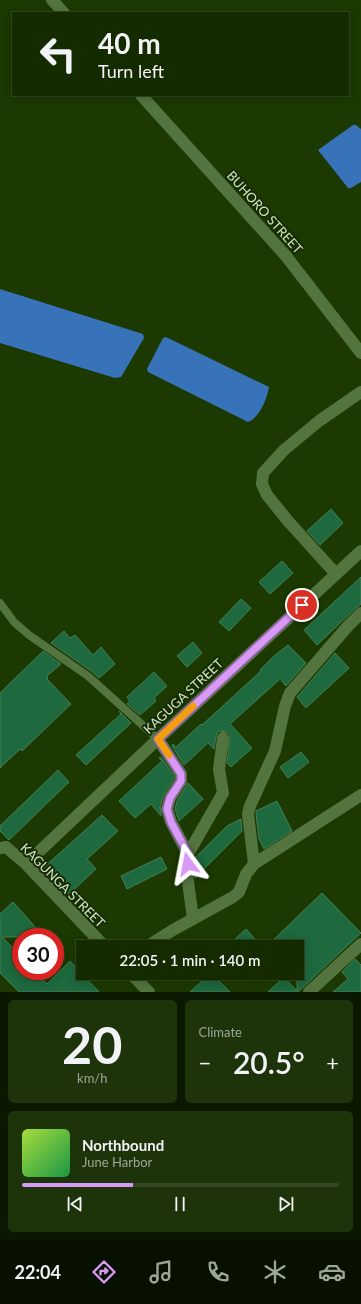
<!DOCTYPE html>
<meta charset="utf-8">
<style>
body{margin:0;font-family:Lato,sans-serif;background:#1d330a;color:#f1f3f6;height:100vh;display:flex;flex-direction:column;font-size:15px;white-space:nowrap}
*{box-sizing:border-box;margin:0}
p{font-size:13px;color:#9da799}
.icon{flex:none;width:22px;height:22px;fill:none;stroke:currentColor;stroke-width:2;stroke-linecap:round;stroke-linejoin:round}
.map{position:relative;height:992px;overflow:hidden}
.side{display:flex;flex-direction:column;gap:8px;padding:8px;background:#0b1800;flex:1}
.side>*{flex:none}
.top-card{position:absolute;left:12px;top:12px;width:337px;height:84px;border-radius:0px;box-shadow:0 2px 10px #0003,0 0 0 1px #334722;background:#142b00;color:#f1f3f6;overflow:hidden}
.speed{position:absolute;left:12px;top:928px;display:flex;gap:8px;font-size:20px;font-weight:700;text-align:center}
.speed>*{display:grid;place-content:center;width:52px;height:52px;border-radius:50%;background:#142b00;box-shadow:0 2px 10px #0003,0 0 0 1px #334722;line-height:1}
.speed .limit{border:6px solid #d22;background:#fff;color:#111}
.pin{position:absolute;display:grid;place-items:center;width:34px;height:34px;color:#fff;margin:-17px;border:2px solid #fff;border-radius:50%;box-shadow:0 1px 4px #0007}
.me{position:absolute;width:44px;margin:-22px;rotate:347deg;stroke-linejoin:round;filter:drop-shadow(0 0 3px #0008)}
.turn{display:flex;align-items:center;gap:14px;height:84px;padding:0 20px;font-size:18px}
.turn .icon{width:52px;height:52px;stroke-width:2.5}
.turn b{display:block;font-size:28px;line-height:34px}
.big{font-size:30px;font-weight:600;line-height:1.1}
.side .card{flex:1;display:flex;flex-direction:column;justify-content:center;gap:6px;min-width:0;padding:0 14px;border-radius:6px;background:#1d330a}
.side .dial{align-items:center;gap:0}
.dial b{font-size:52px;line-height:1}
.song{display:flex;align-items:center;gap:12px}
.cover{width:48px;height:48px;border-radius:6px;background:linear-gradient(135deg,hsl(80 70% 55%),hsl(140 70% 35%))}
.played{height:4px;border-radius:2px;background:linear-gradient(90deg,#d99af7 35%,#334722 35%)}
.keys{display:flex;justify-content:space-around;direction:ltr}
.heat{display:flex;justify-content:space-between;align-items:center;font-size:22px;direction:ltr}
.side .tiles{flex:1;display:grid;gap:8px;grid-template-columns:1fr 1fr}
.card:last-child{grid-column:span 2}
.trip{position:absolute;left:76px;top:940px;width:228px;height:40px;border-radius:0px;background:#142b00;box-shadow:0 2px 10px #0003,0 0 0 1px #334722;font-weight:600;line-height:40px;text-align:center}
.tab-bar{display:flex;height:64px;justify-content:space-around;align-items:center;background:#081100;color:#9da799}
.tab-bar .icon{width:28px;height:28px}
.tab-bar .current{color:#d99af7}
.tab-bar b{font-size:18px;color:#f1f3f6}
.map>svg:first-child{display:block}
.water{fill:#3873ba}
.building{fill:#1e693e;stroke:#438059}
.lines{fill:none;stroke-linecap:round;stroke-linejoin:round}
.service{stroke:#53743e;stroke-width:8}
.minor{stroke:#53743e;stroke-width:12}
.route-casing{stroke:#8d64a1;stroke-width:10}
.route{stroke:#d99af7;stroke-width:7}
.slow{stroke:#f59e0b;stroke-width:7}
.labels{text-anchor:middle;stroke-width:4;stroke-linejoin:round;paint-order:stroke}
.street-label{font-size:13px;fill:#d2e5c7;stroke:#162d04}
</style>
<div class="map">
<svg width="361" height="992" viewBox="0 0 361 992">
<rect width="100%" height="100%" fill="#1b3900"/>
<g class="water">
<polygon points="353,125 356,125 361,129 361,182 351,188 348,188 318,150"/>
<polygon points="0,289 143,334 144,338 121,377 115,378 0,343"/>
<path d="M166,337L269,387C267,399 260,417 248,422L148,372L147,369L163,338Z"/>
</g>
<g class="building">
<polygon points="331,509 343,523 320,545 307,531"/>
<polygon points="282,561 293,573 270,594 259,582"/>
<polygon points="361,577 361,604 356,608 317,645 304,630"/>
<polygon points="241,599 251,608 229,631 219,622"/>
<polygon points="64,631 70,638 75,635 93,655 101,647 115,664 99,678 91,671 51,643"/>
<polygon points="193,642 202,653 187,667 177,656"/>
<polygon points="288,645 306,663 286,686 280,679 230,724 252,748 231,767 227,763 230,735 227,732 220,731 217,733 216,737 214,749 208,743 184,765 172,746 173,744 176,747 201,724 202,725 261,671 260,670 274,656"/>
<polygon points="43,651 61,664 47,676 48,677 47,679 71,704 22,751 20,749 0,768 0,693"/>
<polygon points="335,653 349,668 306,708 297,697"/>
<polygon points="154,672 167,686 154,698 156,701 140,715 127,704 130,701 127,697"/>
<polygon points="119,711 131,723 86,765 76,755 121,714"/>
<polygon points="301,752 309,762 288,778 280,767"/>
<polygon points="161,757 174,776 174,779 163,796 160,807 161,816 151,804 135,818 119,801 162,761 159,758"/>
<polygon points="58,770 69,782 9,840 0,831 0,826"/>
<polygon points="188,783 203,799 179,821 175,809 177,801"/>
<polygon points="277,801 292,831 264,849 259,839 256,814 256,811"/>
<polygon points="102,815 118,831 87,859 96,869 67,896 42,869"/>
<polygon points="241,819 242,831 195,878 195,858 227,826"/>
<polygon points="161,857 167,869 127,889 121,876"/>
<polygon points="322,893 361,933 298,992 268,992 284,977 297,991 297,947 266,947"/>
<polygon points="13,902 44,937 2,937 21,956 21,971 34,971 47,984 70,961 99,992 19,992 0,973 0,914"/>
<polygon points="246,929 262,947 240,947 234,940"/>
<polygon points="355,959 361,965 361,992 333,992 348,979 342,972"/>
<polygon points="211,973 230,992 190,992"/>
</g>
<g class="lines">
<polyline class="service" points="0,603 14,622 29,635 88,676 158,739"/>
<g class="minor">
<polyline points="52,0 64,13"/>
<polyline points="141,95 286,256 361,353"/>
<polyline points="336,574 288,521 267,495 262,484 263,473 284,450 319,421 361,392"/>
<polyline points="158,739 181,774 181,781 170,798 167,809 171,822 188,854"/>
<polyline points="0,848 6,847 26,864 105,947"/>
<polyline points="26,864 158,739 361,551"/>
<polyline points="254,864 248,814 250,806 275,751 285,706 290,693 348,626 361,613"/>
<polyline points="193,919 187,874 188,854 223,793 219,769 223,738"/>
<polyline points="146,947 173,930 233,897 239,892 246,874 254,864 361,795"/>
<polyline points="130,973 149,992"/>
<polyline points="309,992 361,944"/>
</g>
</g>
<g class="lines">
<defs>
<polyline id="route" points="188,864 188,854 171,822 167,809 170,798 181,781 181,774 158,739 302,605"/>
</defs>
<use href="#route" class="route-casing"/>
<use href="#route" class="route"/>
<polyline class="slow" points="169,755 158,739 193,706"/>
</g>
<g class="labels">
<g class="street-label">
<text transform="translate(265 212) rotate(48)" y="5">BUHORO STREET</text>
<text transform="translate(183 696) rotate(-43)" y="5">KAGUGA STREET</text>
<text transform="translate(63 885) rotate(45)" y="5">KAGUNGA STREET</text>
</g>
</g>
</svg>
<div class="speed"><div class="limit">30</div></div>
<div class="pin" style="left:302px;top:605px;background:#d93025"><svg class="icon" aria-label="arrive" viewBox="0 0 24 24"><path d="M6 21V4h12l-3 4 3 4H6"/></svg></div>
<svg class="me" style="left:188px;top:864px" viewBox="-20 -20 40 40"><path d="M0-17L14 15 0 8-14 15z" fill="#d99af7" stroke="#fff" stroke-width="4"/></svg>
<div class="trip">22:05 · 1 min · 140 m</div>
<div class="top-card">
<div class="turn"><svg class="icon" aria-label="left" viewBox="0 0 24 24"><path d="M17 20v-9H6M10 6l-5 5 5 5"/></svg><div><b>40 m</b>Turn left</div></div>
</div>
</div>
<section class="side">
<div class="tiles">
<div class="card dial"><b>20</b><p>km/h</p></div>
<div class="card"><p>Climate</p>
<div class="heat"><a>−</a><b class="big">20.5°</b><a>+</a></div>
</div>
<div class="card">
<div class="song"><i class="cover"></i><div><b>Northbound</b><p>June Harbor</p></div></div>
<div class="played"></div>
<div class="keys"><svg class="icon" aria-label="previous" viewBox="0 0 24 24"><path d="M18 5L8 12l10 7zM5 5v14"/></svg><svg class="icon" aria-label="pause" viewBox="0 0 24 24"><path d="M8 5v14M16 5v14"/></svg><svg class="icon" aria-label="next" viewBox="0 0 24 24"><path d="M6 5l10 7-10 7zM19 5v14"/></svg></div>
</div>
</div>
</section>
<nav class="tab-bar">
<b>22:04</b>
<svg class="icon current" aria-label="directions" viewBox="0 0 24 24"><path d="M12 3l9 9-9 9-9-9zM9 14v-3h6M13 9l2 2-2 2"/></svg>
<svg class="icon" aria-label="music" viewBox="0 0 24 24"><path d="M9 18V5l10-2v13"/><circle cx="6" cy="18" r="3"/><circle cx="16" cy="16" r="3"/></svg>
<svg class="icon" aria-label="phone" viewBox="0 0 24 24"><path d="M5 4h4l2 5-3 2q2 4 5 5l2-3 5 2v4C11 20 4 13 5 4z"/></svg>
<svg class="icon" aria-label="climate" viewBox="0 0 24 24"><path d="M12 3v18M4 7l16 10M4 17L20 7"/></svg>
<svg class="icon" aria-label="car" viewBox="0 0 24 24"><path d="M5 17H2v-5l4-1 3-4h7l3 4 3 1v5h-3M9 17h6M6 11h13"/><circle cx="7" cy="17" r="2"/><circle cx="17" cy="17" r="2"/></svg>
</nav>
